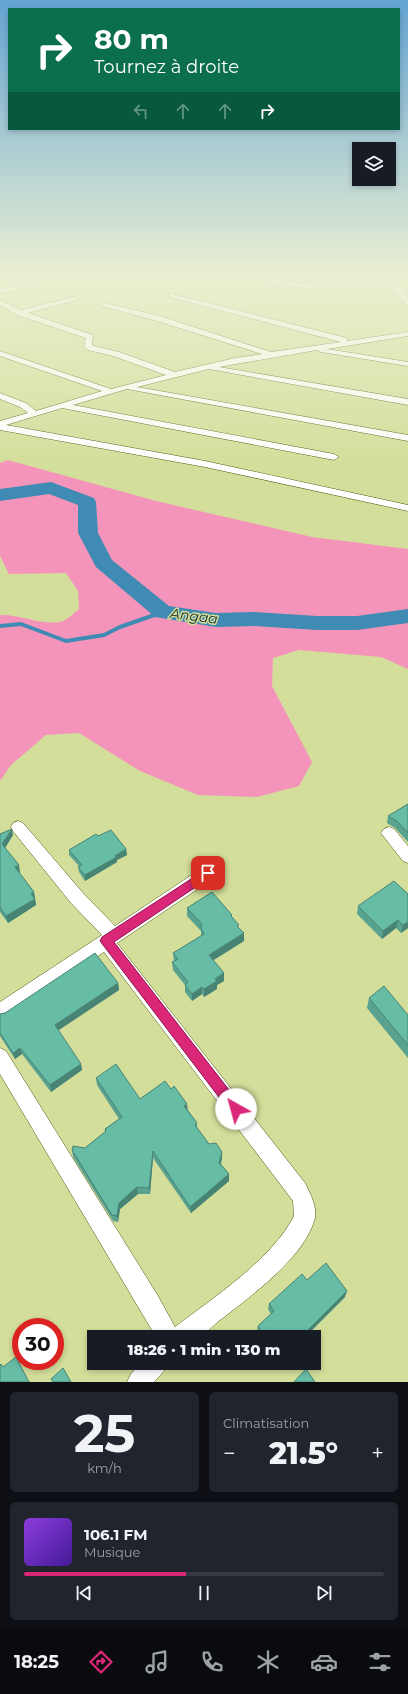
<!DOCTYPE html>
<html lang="fr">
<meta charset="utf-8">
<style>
body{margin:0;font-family:Montserrat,sans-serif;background:#20242c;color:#f1f3f6;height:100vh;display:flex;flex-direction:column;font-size:15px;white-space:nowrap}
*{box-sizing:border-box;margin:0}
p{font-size:13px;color:#9ea1a6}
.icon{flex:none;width:22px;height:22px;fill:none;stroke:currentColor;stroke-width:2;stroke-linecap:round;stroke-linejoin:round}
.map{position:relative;height:1382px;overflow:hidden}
.drawer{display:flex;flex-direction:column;gap:10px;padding:10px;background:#0d0f14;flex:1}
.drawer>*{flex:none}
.hud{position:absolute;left:8px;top:8px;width:392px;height:122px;border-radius:0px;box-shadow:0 2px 6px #0003;background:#0b6e4f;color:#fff;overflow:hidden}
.fabs{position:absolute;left:352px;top:142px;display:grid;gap:8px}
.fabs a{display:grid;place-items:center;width:44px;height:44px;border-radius:0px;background:#171b24;box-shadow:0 2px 6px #0003;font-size:20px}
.speed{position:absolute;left:12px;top:1318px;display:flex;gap:8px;font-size:20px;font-weight:700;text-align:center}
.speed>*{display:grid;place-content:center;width:52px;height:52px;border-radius:50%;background:#171b24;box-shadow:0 2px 6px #0003;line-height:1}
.speed .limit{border:6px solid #d22;background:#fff;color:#111}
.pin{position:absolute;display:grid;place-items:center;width:34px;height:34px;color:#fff;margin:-17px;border-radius:8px;box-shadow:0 2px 6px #0006}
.me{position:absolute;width:44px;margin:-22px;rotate:322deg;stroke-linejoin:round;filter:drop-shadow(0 0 3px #0008)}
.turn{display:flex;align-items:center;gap:14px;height:84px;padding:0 20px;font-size:18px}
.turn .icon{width:52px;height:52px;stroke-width:2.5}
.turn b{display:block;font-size:28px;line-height:34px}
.lanes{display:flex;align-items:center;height:38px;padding:0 20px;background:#0003;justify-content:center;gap:20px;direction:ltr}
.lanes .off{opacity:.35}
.big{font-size:30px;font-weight:800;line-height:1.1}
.drawer .tile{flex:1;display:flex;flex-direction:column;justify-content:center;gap:6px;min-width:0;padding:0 14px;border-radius:6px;background:#20242c}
.drawer .dial{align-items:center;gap:0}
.dial b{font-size:52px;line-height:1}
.song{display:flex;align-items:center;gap:12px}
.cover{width:48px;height:48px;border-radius:6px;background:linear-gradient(135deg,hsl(270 70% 55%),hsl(260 70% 35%))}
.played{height:4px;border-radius:2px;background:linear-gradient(90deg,#db2777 45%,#363941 45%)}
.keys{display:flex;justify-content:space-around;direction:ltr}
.heat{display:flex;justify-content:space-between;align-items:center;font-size:22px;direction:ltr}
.drawer .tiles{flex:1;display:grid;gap:10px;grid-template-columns:1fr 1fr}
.tile:last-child{grid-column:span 2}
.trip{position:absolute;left:87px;top:1330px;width:234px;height:40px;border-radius:0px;background:#171b24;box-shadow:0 2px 6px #0003;font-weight:800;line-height:40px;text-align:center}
.dock{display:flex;height:64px;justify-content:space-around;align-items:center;background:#090b0e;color:#9ea1a6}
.dock .icon{width:28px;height:28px}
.dock .on{color:#db2777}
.dock b{font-size:18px;color:#f1f3f6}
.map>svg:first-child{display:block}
.green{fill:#f594ba}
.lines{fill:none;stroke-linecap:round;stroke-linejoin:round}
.stream{stroke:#3f8bb4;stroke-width:4}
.river{fill:#3f8bb4;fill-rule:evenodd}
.minor-casing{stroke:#4e550f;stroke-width:1}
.minor{fill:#fff;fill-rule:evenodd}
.wall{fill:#59a28f}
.shaded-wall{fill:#488474}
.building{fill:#67bca6;stroke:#488474}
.route{fill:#db2777;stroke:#8e194d}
.labels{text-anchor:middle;stroke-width:3;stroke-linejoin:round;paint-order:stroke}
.water-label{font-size:14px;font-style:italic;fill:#142c39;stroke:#d3de9a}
</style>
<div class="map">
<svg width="408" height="1382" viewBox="0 0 408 1382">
<rect width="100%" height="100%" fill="#d3de9a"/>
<path class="green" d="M8,460L156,501L312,537L408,549V669L381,657L299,650L273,658L272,686L312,762L299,786L257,797L198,795L140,771L79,733L46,735L11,765L0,781V615C20,614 40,625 60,622C66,621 74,613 79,609L78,591L66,573L9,574L0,556V463Z"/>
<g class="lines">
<polyline class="stream" points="0,626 21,624 66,641 104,635 120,627 163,612"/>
<polygon class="river" points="51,482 94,498 96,502 98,533 112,560 169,606 216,613 254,612 317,616 357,616 408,609 408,623 357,630 317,630 254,626 216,627 155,617 96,567 78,533 78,505 49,494 0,501 0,489"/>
<defs>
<g id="minor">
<polygon points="43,275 52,275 26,288 0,293 0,289 21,284"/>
<polygon points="224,275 241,275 319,285 391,285 384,275 391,275 408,297 408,304 405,304 394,289 319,289 292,287 227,277"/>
<polygon points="169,293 347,338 347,341 408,332 408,336 327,349 408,362 408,366 321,352 317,350 219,367 408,399 408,405 209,369 137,387 408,435 408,441 127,389 73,405 334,454 339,457 334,460 62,408 6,425 205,461 408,505 408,511 205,467 0,430 0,421 28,413 20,407 0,399 0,393 26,403 36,411 102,391 0,356 0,351 111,389 166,375 113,356 88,350 84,346 86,338 17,315 0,305 0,300 21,310 77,296 77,300 28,313 93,335 92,345 94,346 119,352 175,372 235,358 262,354 154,320 101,306 101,302 160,316 271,352 341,342 169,297"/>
<path d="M18,821L23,823L83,893L115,926L202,868L208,867L214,868L216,873L214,878L117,943L305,1183C310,1193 317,1206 315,1218C305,1257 253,1294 223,1318C215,1323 207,1333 199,1337C193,1339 164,1337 156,1337L0,1074V1048L6,1051L158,1296L175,1327C213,1298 272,1259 294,1216L293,1201L104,952L6,1018L0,1020V1002L102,935L71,903L13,831L11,827L13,823Z"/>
<polygon points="389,827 394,829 408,846 408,863 403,861 384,837 381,833 384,829"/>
<polygon points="141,1363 167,1363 164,1371 154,1382 127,1382 131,1374"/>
</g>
</defs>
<use href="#minor" class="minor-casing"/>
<use href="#minor" class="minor"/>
</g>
<g class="wall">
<polygon points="408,804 408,842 395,828 387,823 388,816"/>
<polygon points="0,834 13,835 5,848 20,872 19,873 34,892 36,905 8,923 0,912"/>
<polygon points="98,836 126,849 127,855 117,860 117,862 85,881 79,872 78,867 79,866 69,855 69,850"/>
<polygon points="408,894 408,928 401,933 396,928 382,939 357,914 358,906"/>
<polygon points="187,908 232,915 232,917 239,928 244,933 244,941 213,960 224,973 224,981 217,985 217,989 204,997 202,994 192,1001 185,992 185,985 173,970 172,962 174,961 173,953 201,936 201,931 187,916"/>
<polygon points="118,983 119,990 58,1030 81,1064 82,1070 51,1092 22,1054 15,1059 0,1036 0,1014"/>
<polygon points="369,998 408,1015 408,1058 367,1008"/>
<polygon points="96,1078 140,1099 188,1110 197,1123 197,1128 209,1144 222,1158 221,1164 229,1174 229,1181 191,1213 153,1158 150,1194 138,1194 120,1209 118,1222 113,1221 73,1157 72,1150 85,1148 105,1132 105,1129 119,1119 97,1085"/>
<polygon points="307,1280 345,1297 305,1337 261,1337 257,1331 258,1326 271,1314 268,1309 269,1304"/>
</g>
<g class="shaded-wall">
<polygon points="12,829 13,835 3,851 2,844"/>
<polygon points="126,849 127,855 117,860 117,862 85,881 85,875 115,856"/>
<polygon points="19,865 20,872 17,874 15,867"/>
<polygon points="34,892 36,905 8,923 6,916 31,894"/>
<polygon points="398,920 396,928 382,939 383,931"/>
<polygon points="408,922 408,928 401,933 403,925"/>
<polygon points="244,933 244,941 209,963 209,955"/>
<polygon points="224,973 224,981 217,985 217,989 204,997 204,989 215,979"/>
<polygon points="118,983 119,990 56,1032 55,1025"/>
<polygon points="202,987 202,994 192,1001 192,994"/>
<polygon points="20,1048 22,1054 15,1059 13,1053"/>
<polygon points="81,1064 82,1070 51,1092 50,1085"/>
<polygon points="187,1104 188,1111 184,1106"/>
<polygon points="153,1151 153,1158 150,1194 149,1188"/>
<polygon points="222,1152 222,1158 219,1169 219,1163"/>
<polygon points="229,1174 229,1181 191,1213 190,1207"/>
<polygon points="137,1187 138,1194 120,1209 118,1222 117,1216 119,1203"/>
<polygon points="347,1291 345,1297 305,1337 301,1337"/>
</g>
<g class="building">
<polygon points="408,804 408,833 397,821 388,816"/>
<polygon points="12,829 2,844 19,865 15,867 34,892 31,894 35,899 6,916 0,907 0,834"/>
<polygon points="111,830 126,849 115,856 117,857 85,875 78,867 82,865 69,850 96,834 98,836"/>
<polygon points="394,881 408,894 408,922 403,925 398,920 383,931 358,906"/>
<polygon points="212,892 232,915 231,916 239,925 237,926 244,933 209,955 224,973 215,979 217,981 204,989 202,987 192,994 185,985 188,982 172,962 178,959 173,953 204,934 201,928 202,924 187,908"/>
<polygon points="95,953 118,983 55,1025 81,1064 50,1085 20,1048 13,1053 0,1033 0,1014 5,1013"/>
<polygon points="384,986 408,1015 408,1045 369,998"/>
<polygon points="116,1064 140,1099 165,1081 171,1089 174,1086 187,1104 184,1106 197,1123 195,1125 209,1144 216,1143 222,1152 219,1163 229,1174 190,1207 153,1151 149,1188 137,1187 119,1203 117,1216 112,1215 72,1150 73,1146 85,1148 106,1131 105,1129 122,1117 96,1078"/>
<polygon points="326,1263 347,1291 301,1337 265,1337 258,1326 274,1311 269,1304 302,1274 307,1280"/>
<polygon points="16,1357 29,1382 0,1382 0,1365 1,1364 3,1367"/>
<polygon points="63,1368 71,1382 53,1382 51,1379"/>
<polygon points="306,1369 315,1382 294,1382"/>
</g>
<linearGradient id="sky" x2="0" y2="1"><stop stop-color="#64a4d3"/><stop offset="0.59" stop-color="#ebf0d2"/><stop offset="1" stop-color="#ebf0d2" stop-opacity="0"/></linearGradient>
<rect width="408" height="468" fill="url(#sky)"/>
<polygon class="route" points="208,868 212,869 214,873 212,876 114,942 240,1104 242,1109 240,1113 236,1115 231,1113 100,941 102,937"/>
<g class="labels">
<g class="water-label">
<text transform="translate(194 616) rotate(7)" y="5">Angaa</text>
</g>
</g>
</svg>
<div class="fabs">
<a><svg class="icon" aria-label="layers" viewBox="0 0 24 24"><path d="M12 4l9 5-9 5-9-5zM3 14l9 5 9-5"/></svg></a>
</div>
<div class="speed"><div class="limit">30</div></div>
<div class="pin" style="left:208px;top:873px;background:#d93025"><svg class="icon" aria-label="arrive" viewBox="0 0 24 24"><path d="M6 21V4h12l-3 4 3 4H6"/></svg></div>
<svg class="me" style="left:236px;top:1109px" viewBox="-20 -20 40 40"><circle r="19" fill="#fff"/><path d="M0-13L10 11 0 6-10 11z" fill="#db2777"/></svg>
<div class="trip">18:26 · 1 min · 130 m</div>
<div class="hud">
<div class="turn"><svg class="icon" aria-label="right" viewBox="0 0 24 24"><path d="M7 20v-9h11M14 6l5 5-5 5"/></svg><div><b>80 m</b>Tournez à droite</div></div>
<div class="lanes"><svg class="icon off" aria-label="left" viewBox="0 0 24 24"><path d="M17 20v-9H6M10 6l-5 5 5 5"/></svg><svg class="icon off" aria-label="ahead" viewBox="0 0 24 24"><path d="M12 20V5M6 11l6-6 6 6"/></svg><svg class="icon off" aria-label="ahead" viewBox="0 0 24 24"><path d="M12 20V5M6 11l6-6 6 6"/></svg><svg class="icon" aria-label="right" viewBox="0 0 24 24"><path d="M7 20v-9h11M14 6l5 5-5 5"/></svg></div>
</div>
</div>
<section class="drawer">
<div class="tiles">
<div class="tile dial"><b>25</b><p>km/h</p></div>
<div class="tile"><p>Climatisation</p>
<div class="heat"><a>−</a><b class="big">21.5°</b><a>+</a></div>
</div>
<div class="tile">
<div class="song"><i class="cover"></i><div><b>106.1 FM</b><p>Musique</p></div></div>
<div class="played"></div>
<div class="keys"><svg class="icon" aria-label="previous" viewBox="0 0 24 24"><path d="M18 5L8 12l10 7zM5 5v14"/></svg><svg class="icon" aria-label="pause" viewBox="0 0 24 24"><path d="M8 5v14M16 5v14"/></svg><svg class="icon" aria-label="next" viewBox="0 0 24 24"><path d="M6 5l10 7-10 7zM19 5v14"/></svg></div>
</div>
</div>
</section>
<nav class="dock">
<b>18:25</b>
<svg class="icon on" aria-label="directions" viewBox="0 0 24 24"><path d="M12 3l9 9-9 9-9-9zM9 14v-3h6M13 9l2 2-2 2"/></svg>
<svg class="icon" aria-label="music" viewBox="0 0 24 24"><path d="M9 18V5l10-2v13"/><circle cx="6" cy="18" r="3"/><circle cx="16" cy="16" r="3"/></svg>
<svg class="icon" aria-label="phone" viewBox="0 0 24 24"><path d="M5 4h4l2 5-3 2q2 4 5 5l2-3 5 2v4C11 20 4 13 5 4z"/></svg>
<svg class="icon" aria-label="climate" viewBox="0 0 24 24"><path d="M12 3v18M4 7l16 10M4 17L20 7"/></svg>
<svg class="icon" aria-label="car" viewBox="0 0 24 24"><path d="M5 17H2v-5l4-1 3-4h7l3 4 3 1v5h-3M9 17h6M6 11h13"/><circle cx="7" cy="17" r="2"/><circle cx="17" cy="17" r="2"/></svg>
<svg class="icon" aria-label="filters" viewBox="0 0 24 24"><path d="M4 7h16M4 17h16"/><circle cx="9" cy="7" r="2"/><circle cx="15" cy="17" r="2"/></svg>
</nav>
